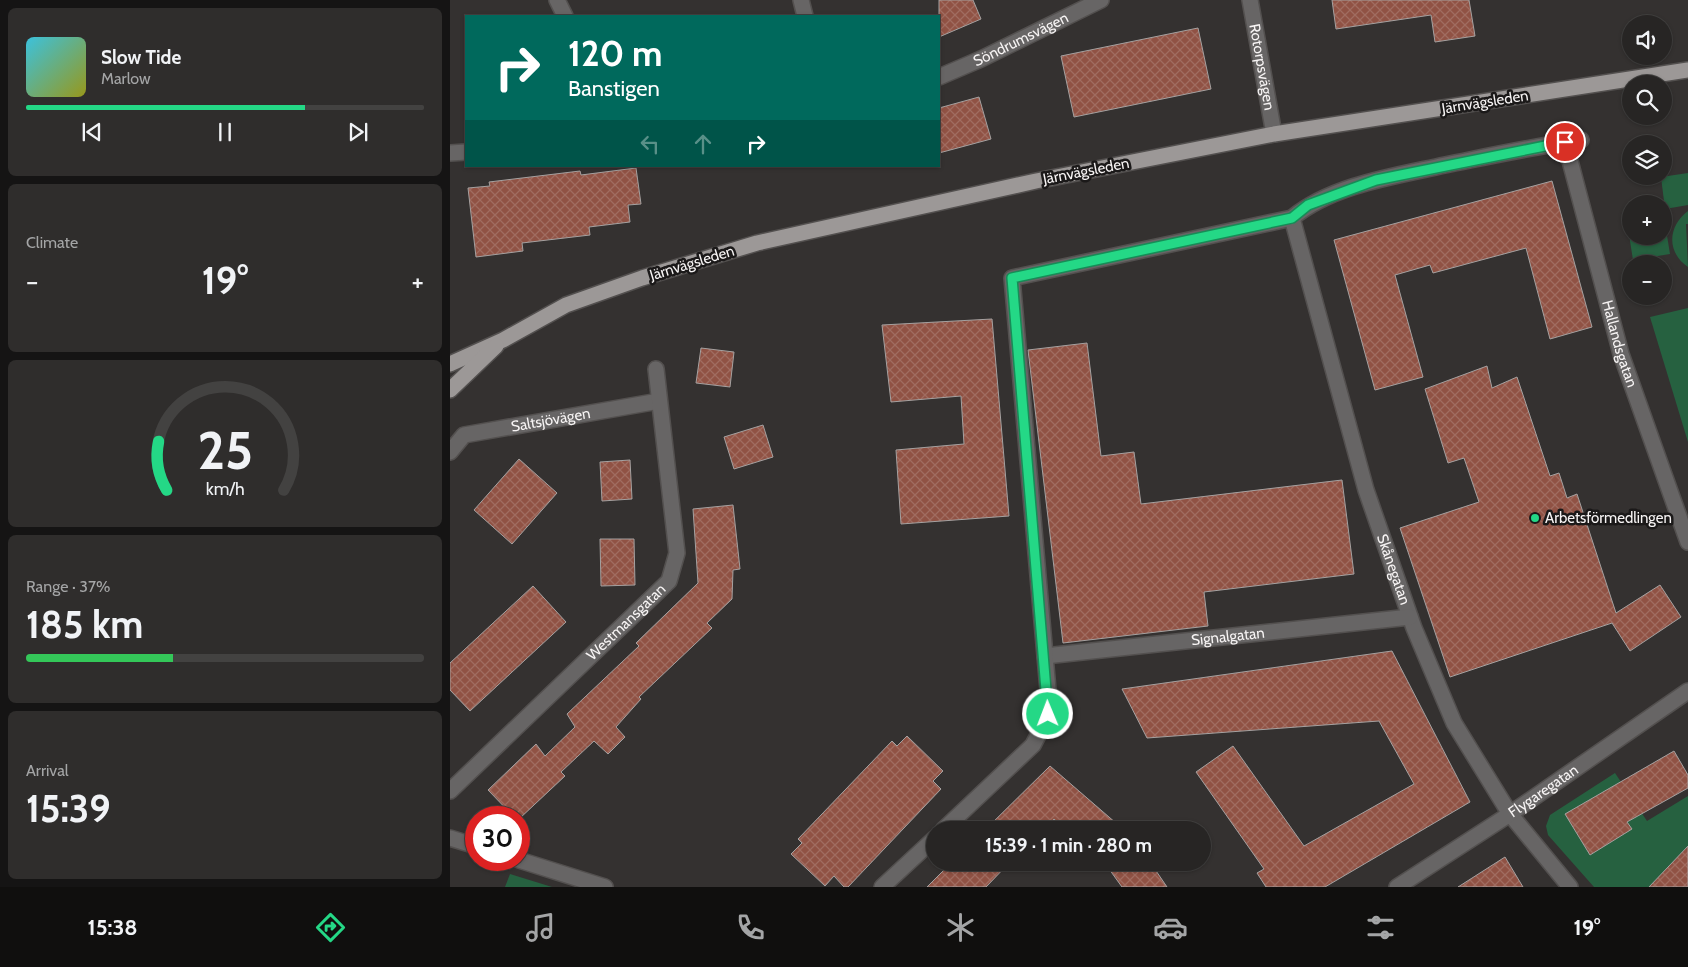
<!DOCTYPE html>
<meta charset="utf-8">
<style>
body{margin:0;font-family:Cabin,sans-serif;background:#2f2d2c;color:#f1f3f6;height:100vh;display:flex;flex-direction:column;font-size:19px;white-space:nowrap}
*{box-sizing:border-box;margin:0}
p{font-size:16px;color:#a4a5a6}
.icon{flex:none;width:28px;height:28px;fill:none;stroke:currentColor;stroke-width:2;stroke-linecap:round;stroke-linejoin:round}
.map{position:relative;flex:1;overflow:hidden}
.sheet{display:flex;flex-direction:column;gap:8px;padding:8px;background:#151414;width:450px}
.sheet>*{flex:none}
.top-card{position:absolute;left:15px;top:15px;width:475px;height:152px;border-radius:0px;box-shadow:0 1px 4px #0004,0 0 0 1px #434241;background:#00695c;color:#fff;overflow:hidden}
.buttons{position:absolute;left:1172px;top:15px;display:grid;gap:10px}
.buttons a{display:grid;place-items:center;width:50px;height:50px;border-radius:50%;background:#272524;box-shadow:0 1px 4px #0004,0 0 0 1px #434241;font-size:25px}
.speed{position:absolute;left:15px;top:806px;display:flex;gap:10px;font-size:25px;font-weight:700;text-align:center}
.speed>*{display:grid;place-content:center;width:65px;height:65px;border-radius:50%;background:#272524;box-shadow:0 1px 4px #0004,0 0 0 1px #434241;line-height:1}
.speed .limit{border:8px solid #d22;background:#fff;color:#111}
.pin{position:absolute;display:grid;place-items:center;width:42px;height:42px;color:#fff;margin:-21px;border:2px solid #fff;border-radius:50%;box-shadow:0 1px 5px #0007}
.me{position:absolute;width:55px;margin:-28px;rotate:359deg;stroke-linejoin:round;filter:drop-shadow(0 0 4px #0008)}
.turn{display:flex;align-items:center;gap:18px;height:105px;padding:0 20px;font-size:22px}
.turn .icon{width:65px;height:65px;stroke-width:2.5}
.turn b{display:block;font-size:35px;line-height:42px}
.lanes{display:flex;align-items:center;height:48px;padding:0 20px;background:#0003;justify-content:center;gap:25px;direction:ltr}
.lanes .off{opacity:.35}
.big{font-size:38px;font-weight:700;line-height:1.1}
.sheet .card{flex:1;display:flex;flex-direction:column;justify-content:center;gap:8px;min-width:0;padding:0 18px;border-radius:8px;background:#2f2d2c}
.sheet .dial{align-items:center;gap:0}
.dial svg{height:130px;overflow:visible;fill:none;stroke:#434241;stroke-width:7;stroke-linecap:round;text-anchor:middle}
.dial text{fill:#f1f3f6;stroke:none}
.song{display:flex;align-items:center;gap:15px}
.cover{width:60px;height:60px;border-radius:8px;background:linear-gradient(135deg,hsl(190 70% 55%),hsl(60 70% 35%))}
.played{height:5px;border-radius:2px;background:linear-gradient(90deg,#24d886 70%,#434241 70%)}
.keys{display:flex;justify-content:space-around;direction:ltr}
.heat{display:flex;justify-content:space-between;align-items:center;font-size:28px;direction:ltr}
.charge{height:8px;border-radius:4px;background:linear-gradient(90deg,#34c759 37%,#434241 0)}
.trip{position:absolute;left:476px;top:821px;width:285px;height:50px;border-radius:25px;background:#272524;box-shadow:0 1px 4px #0004,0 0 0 1px #434241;font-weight:700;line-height:50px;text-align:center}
.menu{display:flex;height:80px;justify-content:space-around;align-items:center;background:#100f0e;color:#a4a5a6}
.menu .icon{width:35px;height:35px}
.menu .on{color:#24d886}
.menu b{font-size:22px;color:#f1f3f6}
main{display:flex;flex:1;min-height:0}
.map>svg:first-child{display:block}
.green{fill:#266140}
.building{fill:url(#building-cross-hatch);stroke:#a5a1a0}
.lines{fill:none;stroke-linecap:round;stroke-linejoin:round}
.minor-casing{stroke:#53504f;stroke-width:18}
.major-casing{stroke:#53504f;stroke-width:18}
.minor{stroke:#676565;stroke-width:15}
.major{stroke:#9c9897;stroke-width:15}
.route-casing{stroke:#178c57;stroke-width:12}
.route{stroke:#24d886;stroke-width:9}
.poi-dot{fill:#24d886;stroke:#1b1919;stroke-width:2}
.labels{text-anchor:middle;stroke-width:5;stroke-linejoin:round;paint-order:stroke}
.street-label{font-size:15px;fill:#f7f4f4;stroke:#1b1919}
.poi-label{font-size:15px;fill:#f7f4f4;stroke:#1b1919;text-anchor:start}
</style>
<main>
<section class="sheet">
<div class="card">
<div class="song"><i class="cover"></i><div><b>Slow Tide</b><p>Marlow</p></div></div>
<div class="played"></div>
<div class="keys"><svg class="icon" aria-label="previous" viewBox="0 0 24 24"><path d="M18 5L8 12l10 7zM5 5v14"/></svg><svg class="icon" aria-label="pause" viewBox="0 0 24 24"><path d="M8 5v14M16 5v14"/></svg><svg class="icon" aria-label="next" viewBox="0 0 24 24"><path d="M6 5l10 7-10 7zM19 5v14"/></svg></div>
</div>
<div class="card"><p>Climate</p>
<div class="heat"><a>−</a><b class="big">19°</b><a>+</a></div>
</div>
<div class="card dial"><svg viewBox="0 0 100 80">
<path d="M14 69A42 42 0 1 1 86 69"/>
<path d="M14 69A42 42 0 0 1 9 39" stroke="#24d886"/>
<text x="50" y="56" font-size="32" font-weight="700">25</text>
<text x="50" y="72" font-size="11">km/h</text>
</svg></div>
<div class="card"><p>Range · 37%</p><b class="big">185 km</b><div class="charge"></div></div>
<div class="card"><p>Arrival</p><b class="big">15:39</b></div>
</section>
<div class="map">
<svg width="1238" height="887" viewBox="0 0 1238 887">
<defs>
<pattern id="building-cross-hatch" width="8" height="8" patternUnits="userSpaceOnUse" patternTransform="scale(1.25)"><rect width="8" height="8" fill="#905244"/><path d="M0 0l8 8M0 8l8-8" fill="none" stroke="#a06c60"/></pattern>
</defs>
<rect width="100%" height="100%" fill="#343130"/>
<g class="green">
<polygon points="1238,173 1238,205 1215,209 1211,177"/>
<polygon points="1181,208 1181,236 1214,236 1214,217 1220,254 1183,260 1175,209"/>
<path d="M1238,211V224H1236L1238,267C1216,252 1218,226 1238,211Z"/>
<polygon points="1238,308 1238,442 1200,317"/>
<polygon points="1165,773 1197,821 1238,796 1238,887 1144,887 1098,835 1096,826 1100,815"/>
<polygon points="60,874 102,887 55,887"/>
</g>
<g class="building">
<polygon points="489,0 523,0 531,19 489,37"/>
<polygon points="882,0 1019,0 1025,36 985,42 981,15 886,29"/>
<polygon points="748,28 761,89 624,117 611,56"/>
<polygon points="529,97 541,139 489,153 489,108"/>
<polygon points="186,168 191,204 178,205 180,222 139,227 140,235 72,243 73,251 26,257 18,188 40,186 39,182 130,171 131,175"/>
<polygon points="1102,181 1142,327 1100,339 1076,248 983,273 980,265 945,275 973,377 925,390 884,240"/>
<polygon points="542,319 559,516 451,524 446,450 514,444 511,396 441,402 432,325"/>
<polygon points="637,343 651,456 684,452 691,504 892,480 904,574 754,592 758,626 613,643 578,350"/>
<polygon points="251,348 284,352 280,387 246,383"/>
<polygon points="1037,366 1042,388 1067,377 1100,476 1109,473 1117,498 1127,494 1166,613 1210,585 1231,617 1180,651 1162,623 1000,677 950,528 1029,502 1014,458 998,463 975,389"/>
<polygon points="313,425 323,457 284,469 274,437"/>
<polygon points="69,459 107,493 62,544 24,510"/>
<polygon points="180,460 182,499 152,501 150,462"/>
<polygon points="283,505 290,569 283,570 282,599 257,623 262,628 189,697 191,699 166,727 175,737 158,754 144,741 111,772 115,776 69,819 65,818 38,790 86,744 95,756 125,727 117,714 189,646 186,643 248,583 243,509"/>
<polygon points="150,539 184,539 185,585 151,586"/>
<polygon points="83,586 116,622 20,711 0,690 0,663"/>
<polygon points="942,651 1020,802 875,887 816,887 807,873 814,869 746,772 783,746 854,846 964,784 929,721 697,738 672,689"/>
<polygon points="457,736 493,771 483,781 491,789 398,887 394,887 384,876 375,886 341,854 352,843 348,839 442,741 447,746"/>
<polygon points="1224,751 1238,775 1238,788 1177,822 1182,829 1140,855 1115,814"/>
<polygon points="600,766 674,830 616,830 604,819 594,830 535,830"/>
<polygon points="1238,846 1238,887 1199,887"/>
<polygon points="1055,857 1073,887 1008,887"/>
<polygon points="502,862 560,862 536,887 477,887"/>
<polygon points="654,862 700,862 717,887 672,887"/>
</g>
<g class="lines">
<defs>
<g id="minor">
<polyline points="107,0 115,16"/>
<polyline points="351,0 355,16"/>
<path id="s1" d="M800,0L824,134"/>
<path id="s2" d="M489,77L531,59L651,0"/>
<path id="s3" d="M1115,142L1171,354L1238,542"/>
<polyline points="0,153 16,152"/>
<path id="s4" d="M842,218L916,490L964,628L1004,723L1060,814L1120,887"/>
<path id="s5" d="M0,452L14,435L209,401"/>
<path id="s6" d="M595,656L960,617"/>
<path id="s7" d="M0,791L219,581L227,553L206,369"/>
<path d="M493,830L583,745L596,720L598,690L562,278L842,218C882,185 945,176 995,165C1040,156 1085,146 1131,140"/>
<polyline points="0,838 26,846"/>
<polyline points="69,860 155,887"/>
<polyline points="432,887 485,838"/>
<path id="s8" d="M947,887L1060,814L1238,691"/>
</g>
<g id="major">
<polyline points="0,364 53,340 116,305 192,278 307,243 586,181 824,134 1238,70"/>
<polyline points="0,390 46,346"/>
</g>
</defs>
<use href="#minor" class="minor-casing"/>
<use href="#major" class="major-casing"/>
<use href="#minor" class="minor"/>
<use href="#major" class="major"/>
</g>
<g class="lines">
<defs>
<polyline id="route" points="598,714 562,278 842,218 858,205 926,180 1115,142"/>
</defs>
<use href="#route" class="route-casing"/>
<use href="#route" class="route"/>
</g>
<circle class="poi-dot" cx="1085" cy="518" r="5"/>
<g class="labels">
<g class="street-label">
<text dy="5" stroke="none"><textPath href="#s2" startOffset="90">Söndrumsvägen</textPath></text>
<text dy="5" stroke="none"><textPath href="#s1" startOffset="68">Rotorpsvägen</textPath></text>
<text transform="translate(1035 102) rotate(-9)" y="5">Järnvägsleden</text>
<text transform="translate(636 171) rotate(-11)" y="5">Järnvägsleden</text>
<text transform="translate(242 263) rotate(-17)" y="5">Järnvägsleden</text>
<text dy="5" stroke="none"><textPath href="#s3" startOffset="209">Hallandsgatan</textPath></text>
<text dy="5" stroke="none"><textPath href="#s5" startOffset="110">Saltsjövägen</textPath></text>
<text dy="5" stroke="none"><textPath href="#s4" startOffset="366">Skånegatan</textPath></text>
<text dy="5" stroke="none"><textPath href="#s7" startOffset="244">Westmansgatan</textPath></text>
<text dy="5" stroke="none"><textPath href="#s6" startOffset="184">Signalgatan</textPath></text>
<text dy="5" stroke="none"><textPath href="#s8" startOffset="175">Flygaregatan</textPath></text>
</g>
<g class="poi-label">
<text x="1095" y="523">Arbetsförmedlingen</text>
</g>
</g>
</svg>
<div class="buttons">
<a><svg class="icon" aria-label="sound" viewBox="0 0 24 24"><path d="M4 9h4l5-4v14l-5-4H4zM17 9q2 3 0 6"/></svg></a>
<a><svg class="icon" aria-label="search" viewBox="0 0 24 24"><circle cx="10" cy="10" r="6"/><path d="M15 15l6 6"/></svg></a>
<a><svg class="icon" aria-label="layers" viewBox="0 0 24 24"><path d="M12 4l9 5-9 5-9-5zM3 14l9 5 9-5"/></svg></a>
<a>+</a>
<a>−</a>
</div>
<div class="speed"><div class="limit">30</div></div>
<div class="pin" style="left:1115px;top:142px;background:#d93025"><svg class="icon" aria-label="arrive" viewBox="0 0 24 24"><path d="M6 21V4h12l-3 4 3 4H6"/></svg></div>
<svg class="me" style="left:598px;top:714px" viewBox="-20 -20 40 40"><circle r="17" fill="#24d886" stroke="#fff" stroke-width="3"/><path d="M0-11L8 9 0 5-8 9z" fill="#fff"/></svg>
<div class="trip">15:39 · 1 min · 280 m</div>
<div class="top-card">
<div class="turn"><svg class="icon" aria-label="right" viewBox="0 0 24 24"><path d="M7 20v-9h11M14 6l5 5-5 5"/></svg><div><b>120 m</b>Banstigen</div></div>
<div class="lanes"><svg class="icon off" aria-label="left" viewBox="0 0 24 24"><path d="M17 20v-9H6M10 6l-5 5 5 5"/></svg><svg class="icon off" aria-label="ahead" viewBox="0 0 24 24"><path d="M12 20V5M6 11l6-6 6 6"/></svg><svg class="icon" aria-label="right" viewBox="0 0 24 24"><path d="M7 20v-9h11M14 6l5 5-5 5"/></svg></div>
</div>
</div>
</main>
<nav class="menu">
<b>15:38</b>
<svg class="icon on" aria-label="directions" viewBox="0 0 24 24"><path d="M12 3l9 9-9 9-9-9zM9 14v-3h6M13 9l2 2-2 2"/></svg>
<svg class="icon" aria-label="music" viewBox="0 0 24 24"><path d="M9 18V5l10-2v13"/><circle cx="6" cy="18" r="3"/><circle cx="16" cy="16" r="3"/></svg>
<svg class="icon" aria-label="phone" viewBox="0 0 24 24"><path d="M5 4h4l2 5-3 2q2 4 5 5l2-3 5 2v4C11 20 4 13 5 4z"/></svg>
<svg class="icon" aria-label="climate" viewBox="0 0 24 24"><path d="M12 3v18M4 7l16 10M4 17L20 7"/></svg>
<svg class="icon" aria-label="car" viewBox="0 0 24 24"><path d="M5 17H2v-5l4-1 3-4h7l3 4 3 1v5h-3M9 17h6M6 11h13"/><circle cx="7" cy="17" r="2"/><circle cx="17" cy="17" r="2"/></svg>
<svg class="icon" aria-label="filters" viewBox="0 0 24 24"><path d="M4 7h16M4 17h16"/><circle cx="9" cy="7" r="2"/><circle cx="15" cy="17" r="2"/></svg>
<b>19°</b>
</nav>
